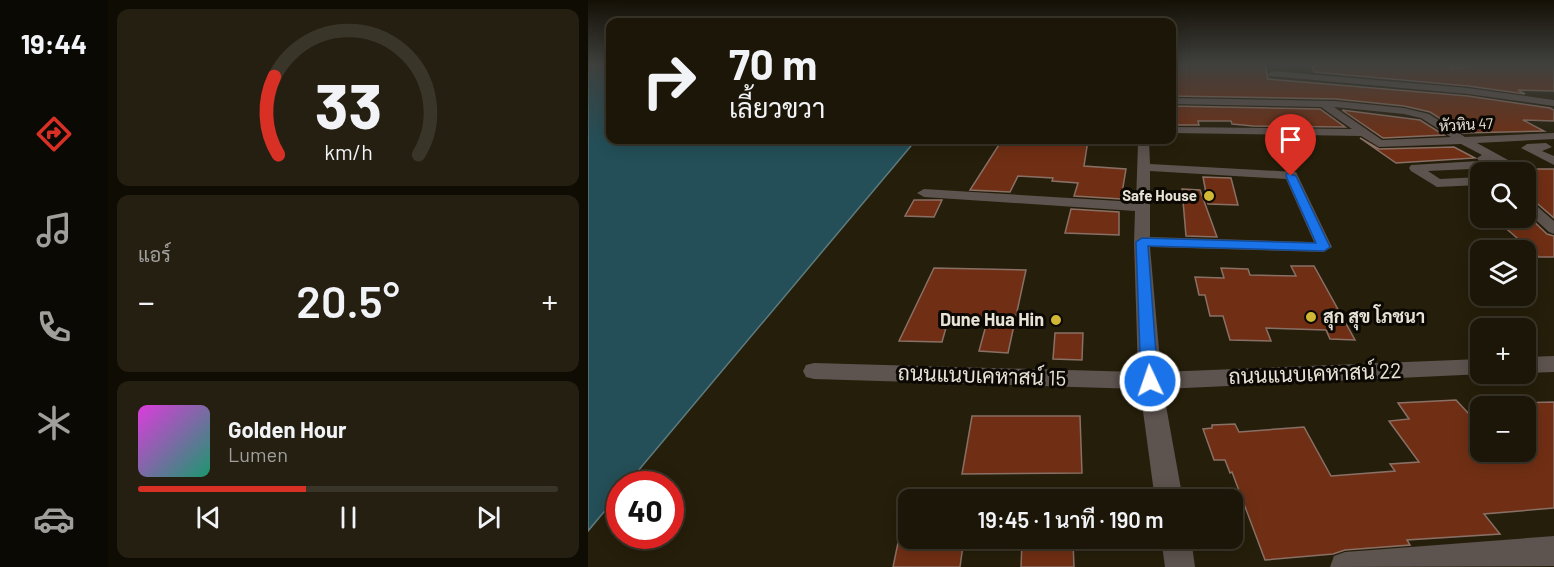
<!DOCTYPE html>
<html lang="th">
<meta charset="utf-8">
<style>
body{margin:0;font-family:Barlow,Sarabun,sans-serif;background:#251f12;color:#f1f3f6;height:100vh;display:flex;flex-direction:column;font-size:22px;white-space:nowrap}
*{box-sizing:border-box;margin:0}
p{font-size:20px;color:#a09f9c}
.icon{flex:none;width:33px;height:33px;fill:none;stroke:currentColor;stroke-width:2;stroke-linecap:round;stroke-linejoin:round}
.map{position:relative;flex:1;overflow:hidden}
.side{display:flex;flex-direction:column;gap:9px;padding:9px;background:#0f0c04;width:480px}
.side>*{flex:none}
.hud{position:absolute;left:18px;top:18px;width:570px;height:126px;border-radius:12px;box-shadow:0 3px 15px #0003,0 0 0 2px #3a3529;background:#1c1608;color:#f1f3f6;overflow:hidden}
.controls{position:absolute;left:882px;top:162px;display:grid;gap:12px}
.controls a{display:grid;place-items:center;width:66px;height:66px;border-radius:12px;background:#1c1608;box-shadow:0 3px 15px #0003,0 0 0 2px #3a3529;font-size:30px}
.speed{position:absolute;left:18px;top:471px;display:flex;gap:12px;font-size:30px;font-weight:700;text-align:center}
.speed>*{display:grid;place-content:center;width:78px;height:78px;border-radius:50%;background:#1c1608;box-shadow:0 3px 15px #0003,0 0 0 2px #3a3529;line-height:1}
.speed .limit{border:9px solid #d22;background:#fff;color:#111}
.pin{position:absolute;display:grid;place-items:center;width:51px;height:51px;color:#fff;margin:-62px -26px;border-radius:50% 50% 50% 0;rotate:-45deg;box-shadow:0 0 6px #0007}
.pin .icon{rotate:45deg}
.me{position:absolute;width:66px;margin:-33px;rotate:357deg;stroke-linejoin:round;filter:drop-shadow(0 0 4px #0008)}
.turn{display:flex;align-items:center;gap:21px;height:126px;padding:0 24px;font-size:27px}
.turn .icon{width:78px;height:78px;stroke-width:2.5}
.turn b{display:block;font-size:42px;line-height:51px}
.big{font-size:45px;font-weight:600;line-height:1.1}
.side .tile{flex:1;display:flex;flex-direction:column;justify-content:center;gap:9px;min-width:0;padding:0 21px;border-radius:12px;background:#251f12}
.side .dial{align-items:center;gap:0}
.dial svg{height:156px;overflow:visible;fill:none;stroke:#3a3529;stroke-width:7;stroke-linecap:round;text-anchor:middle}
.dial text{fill:#f1f3f6;stroke:none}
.song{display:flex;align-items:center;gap:18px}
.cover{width:72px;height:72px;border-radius:9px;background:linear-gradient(135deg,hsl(300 70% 55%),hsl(160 70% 35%))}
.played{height:6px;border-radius:3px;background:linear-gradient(90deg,#d93025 40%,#3a3529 40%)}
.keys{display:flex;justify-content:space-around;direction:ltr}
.heat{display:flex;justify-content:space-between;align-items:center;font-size:33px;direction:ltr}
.trip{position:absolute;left:310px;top:489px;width:345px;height:60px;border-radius:12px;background:#1c1608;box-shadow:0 3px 15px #0003,0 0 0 2px #3a3529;font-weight:600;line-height:60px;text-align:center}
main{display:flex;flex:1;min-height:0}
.tab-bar{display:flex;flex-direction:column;width:108px;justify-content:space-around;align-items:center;background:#0b0903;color:#a09f9c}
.tab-bar .icon{width:42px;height:42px}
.tab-bar .active{color:#d93025}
.tab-bar b{font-size:27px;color:#f1f3f6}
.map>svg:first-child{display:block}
.water{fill:#244f58;stroke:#5f7b7e;stroke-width:1.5}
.building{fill:#702f14;stroke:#897066;stroke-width:1.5}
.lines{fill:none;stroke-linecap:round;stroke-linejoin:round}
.minor{fill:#5d534f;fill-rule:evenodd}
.route{fill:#1a73e8;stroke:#114b97;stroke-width:1.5}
.poi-dot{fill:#d0b736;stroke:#0c0803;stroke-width:2}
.labels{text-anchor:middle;stroke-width:6;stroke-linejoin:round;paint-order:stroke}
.far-street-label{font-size:15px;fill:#e8e3d7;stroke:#0c0803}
.far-poi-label{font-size:15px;font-weight:bold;fill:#e8e3d7;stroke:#0c0803;text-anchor:end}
.poi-label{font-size:18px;font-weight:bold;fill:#e8e3d7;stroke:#0c0803;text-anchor:start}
.near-street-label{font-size:21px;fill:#e8e3d7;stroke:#0c0803}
</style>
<main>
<nav class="tab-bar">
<b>19:44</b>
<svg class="icon active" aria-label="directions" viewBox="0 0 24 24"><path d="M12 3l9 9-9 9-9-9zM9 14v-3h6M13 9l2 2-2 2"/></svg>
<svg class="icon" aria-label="music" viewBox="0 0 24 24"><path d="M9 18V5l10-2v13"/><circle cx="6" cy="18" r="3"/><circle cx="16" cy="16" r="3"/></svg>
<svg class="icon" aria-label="phone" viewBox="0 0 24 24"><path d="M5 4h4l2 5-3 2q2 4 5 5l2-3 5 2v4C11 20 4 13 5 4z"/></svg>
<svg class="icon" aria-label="climate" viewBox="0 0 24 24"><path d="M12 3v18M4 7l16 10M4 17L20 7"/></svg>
<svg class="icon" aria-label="car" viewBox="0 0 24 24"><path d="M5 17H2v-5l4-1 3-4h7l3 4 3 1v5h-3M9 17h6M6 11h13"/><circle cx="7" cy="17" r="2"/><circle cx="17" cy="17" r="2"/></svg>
</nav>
<section class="side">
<div class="tile dial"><svg viewBox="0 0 100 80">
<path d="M14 69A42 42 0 1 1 86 69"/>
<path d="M14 69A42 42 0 0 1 12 29" stroke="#d93025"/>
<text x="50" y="56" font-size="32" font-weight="700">33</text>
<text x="50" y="72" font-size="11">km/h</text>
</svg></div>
<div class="tile"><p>แอร์</p>
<div class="heat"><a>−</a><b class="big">20.5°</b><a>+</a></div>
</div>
<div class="tile">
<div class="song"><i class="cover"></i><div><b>Golden Hour</b><p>Lumen</p></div></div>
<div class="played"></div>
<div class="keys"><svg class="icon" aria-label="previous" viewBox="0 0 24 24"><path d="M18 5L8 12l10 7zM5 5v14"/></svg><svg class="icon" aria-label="pause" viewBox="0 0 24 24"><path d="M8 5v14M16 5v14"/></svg><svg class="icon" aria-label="next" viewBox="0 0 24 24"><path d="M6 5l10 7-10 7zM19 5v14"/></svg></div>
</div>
</section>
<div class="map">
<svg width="966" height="567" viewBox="0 0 966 567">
<rect width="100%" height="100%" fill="#251e0a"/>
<polygon class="water" points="0,64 22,64 22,140 328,140 39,484 32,484 31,494 0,531"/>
<g class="building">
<polygon points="584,64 677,64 680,79 880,96 962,108 966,110 966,121 935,120 956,131 875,133 842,112 816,106 748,99 584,96"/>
<polygon points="730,64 862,64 864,69 880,66 882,64 966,64 966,91 930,90 937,94 880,86 726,72 724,65"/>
<polygon points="584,106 732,109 757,127 665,126 644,124 643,121 610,121 611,125 584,125"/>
<polygon points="754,110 832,120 856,135 795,138"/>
<polygon points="772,138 791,149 866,147 887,158 808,163"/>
<polygon points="414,140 500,140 496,166 538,169 533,199 486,196 490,183 464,181 465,178 430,176 422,192 382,190"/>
<polygon points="941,169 966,169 966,218 944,199 938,198 938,177 944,173"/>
<polygon points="615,177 643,178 650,205 620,204"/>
<polygon points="594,189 612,190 629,237 598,236"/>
<polygon points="326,200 354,200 346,217 317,216"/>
<polygon points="483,209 531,212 531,235 477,233"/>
<polygon points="938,214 959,234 966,236 966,257 951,257 906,218 938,218"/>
<polygon points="703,266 726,266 767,340 742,339 738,330 678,328 683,341 642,340 635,316 622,316 617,295 611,295 607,277 636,278 633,268 660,269 662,275 708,276"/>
<polygon points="346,268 438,270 420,353 391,351 400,318 361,317 354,342 311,341"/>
<polygon points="467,333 495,333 494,360 465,359"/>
<polygon points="868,400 881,414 892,413 892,452 938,452 938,406 931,406 928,403 966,402 966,508 896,514 912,534 819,540 822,545 757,550 745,554 677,560 644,472 642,473 637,460 626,460 615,429 624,428 624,425 647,424 651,432 716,427 743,476 807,471 802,464 831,462 801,421 821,419 810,403"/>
<polygon points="384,416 492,416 494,473 374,474"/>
<polygon points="311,538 376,538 372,567 305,567"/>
<polygon points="434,542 485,542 486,567 433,567"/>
</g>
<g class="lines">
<g class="minor">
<polygon points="864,64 880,64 864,67"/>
<polygon points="684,71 880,88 966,100 966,106 880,94 681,76 680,74"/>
<path d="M584,98L748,101L816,108L841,114L877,137L966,133V139L889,143L942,172L938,175V172H927L911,164L905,168L840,171L852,179L892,177V185L849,187L823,171L821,168L823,165L891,161L889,158L894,155L873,144L791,147L773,136L584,133V127L764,129L733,107L584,104ZM746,107L816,114L833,118L863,137L794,140Z"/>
<path d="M515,140H561L562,164L708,172L744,247L736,252L562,247L573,372L892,359V374H896L575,389L595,500H567L552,389L226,379L218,377L215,371L218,365L226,363L550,372L546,242L547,211L336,197L329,193L336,189L548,202L550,144L521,143ZM562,171L698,179L726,242L562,237Z"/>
<polygon points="958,143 964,147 954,151 966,156 966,165 933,148 939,144"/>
<polygon points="938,200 943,201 966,221 966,234 961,232 938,211"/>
<polygon points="966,356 966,372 938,373 938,357"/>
<polygon points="966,536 966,566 742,567 746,556 757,552"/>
<polygon points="573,538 603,538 607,567 577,567"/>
</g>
</g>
<linearGradient id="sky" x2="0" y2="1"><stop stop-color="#141006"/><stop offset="0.45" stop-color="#40413e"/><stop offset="1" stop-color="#40413e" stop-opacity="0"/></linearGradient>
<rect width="966" height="143" fill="url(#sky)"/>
<polygon class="route" points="699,173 708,176 742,247 736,251 560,246 570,381 568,386 562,388 556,386 553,381 548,242 554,238 728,243 698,176"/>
<g class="poi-dot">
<circle cx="621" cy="196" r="6"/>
<circle cx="723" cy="317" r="6"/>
<circle cx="468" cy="320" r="6"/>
</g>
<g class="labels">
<g class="far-street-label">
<text transform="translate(878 125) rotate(-3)" y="5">หัวหิน 47</text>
</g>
<g class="far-poi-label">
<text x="609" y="201">Safe House</text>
</g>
<g class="poi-label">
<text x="735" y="323">สุก สุข โภชนา</text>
<text x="456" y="326" text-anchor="end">Dune Hua Hin</text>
</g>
<g class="near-street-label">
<text transform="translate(727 374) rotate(-2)" y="7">ถนนแนบเคหาสน์ 22</text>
<text transform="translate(394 376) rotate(2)" y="7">ถนนแนบเคหาสน์ 15</text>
</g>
</g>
</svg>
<div class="controls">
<a><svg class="icon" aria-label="search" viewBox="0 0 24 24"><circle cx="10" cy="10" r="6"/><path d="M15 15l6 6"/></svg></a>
<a><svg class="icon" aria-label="layers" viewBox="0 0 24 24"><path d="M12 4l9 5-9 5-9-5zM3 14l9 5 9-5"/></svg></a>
<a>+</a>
<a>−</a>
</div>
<div class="speed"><div class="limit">40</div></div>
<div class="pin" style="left:703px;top:176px;background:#d93025"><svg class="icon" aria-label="arrive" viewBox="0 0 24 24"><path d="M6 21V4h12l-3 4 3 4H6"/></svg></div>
<svg class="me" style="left:562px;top:381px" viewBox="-20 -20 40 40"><circle r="17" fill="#1a73e8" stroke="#fff" stroke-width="3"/><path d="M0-11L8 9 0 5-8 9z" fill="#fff"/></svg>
<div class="trip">19:45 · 1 นาที · 190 m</div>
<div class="hud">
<div class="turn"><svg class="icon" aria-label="right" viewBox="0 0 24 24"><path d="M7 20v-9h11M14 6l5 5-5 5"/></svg><div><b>70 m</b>เลี้ยวขวา</div></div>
</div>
</div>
</main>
